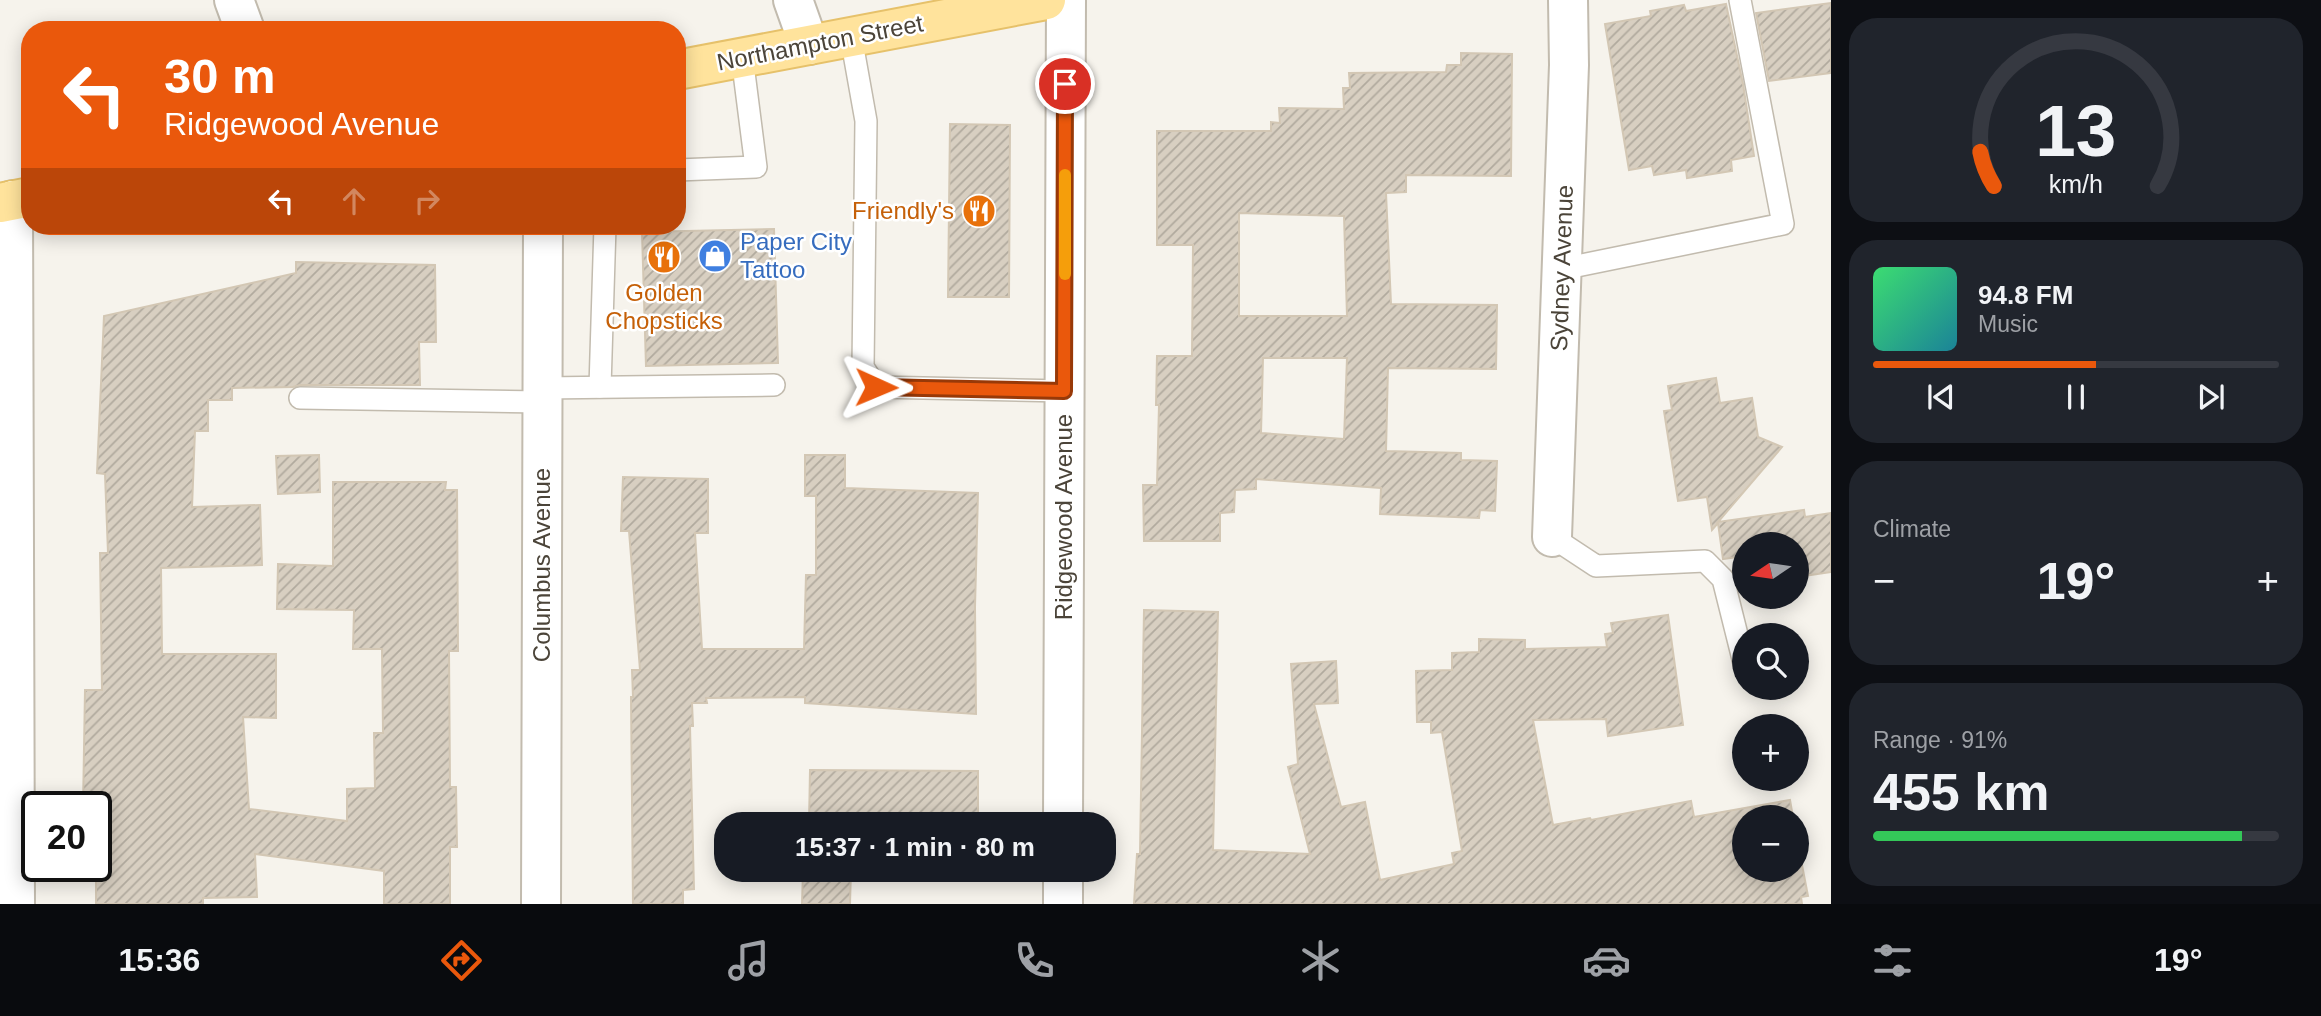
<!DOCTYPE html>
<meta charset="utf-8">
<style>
body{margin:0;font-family:Helvetica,sans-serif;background:#20242c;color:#f1f3f6;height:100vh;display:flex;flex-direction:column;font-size:26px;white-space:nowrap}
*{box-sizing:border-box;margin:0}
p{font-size:23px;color:#9ea1a6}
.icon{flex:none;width:38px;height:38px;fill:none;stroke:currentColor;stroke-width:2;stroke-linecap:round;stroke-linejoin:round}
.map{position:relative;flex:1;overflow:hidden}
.details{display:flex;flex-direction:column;gap:18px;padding:18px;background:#0d0f14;width:490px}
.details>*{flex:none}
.guide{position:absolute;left:21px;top:21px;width:665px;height:214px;border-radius:28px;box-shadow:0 4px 18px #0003;background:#ea580c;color:#fff;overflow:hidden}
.needle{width:46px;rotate:257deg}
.fabs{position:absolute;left:1732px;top:532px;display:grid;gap:14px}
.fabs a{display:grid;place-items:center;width:77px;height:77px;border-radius:50%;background:#171b24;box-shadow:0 4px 18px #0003;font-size:35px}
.speed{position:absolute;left:21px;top:791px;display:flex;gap:14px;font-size:35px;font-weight:700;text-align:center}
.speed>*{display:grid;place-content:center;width:91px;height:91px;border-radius:50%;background:#171b24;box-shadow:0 4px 18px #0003;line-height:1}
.speed .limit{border:4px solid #111;border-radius:10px;background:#fff;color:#111}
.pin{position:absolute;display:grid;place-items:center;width:60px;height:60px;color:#fff;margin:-30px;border:4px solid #fff;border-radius:50%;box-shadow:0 2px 7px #0007}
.me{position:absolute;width:77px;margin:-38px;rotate:91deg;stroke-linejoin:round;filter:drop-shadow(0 0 5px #0008)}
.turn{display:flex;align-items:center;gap:24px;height:147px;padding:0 28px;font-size:32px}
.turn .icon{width:91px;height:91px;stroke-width:2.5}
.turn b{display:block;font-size:49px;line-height:60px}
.lanes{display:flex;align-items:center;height:66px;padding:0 28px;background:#0003;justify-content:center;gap:35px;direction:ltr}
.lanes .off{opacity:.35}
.big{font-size:52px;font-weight:700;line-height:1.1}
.details .card{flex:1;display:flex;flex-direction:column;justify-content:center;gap:10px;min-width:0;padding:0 24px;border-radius:28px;background:#20242c}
.details .dial{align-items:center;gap:0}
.dial svg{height:182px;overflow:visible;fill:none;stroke:#363941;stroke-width:7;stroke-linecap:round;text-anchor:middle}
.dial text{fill:#f1f3f6;stroke:none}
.song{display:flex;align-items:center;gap:21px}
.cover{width:84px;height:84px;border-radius:10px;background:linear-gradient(135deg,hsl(140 70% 55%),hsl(190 70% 35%))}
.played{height:7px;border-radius:4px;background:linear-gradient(90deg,#ea580c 55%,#363941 55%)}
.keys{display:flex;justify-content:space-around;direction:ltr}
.heat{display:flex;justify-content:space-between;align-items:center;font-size:38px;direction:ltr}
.charge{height:10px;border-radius:5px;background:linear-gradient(90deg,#34c759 91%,#363941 0)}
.trip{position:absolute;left:714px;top:812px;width:402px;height:70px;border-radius:28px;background:#171b24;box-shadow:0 4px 18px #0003;font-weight:700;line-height:70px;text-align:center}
.tabs{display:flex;height:112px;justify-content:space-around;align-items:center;background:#090b0e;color:#9ea1a6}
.tabs .icon{width:49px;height:49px}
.tabs .on{color:#ea580c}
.tabs b{font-size:32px;color:#f1f3f6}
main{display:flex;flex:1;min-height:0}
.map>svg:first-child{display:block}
.building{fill:url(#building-hatch);stroke:#d3c7b4;stroke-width:2;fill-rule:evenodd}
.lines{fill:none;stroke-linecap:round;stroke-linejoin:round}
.service-casing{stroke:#c2bbae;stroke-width:24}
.minor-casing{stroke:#c2bbae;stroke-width:42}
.tertiary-casing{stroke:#c2bbae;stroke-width:42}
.primary-casing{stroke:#e6c16a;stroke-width:42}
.service{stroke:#fff;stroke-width:21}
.minor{stroke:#fff;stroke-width:38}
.tertiary{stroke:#fff;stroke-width:38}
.primary{stroke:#ffe39c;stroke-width:38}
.route-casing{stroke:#983908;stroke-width:18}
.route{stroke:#ea580c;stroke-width:12}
.slow{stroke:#f59e0b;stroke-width:12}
.labels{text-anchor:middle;stroke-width:5;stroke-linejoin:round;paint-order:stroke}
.street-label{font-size:24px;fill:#4b4439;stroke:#fff}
.food-label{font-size:24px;fill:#c56008;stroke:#fff;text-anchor:end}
.shop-label{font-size:24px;fill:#366cbe;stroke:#fff;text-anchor:start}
</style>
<main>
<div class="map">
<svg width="1831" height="904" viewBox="0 0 1831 904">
<defs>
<pattern id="building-hatch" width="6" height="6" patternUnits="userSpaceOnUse" patternTransform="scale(1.75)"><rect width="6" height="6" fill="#d8cfc1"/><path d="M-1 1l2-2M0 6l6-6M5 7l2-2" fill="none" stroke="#b1aa9e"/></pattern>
</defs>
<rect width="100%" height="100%" fill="#f6f3ec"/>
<g class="building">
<polygon points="1831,3 1831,73 1769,81 1756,13"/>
<polygon points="1726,4 1743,84 1754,156 1731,160 1732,171 1687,178 1686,170 1654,175 1652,166 1629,170 1605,24 1651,16 1650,11 1684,5 1686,11"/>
<path d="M1461,53L1512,54L1511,176L1406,175V192L1386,193L1391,304L1497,305L1496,369L1388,368L1386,451L1461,453V460L1497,461L1495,511L1480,510L1479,518L1380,514L1381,488L1256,479V489L1235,490L1234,512L1220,513V541H1144L1143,485H1157L1159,405H1156L1157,356H1192L1193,245H1157V131H1271V122L1280,123L1279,108L1344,109L1343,88H1350L1349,73L1446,72L1447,65H1461ZM1239,213L1344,216L1347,316H1239ZM1263,358H1347L1344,439L1261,433Z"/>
<polygon points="950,124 1010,125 1009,297 948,297"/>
<polygon points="774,229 778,363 646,366 642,232"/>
<polygon points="296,262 435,265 436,342 419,342 420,385 300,385 293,387 232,388 232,400 208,400 208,431 195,431 192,507 260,505 262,565 161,568 162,654 276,654 276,718 243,717 249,809 347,821 347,789 375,788 374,733 383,733 382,649 353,649 354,610 277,609 278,564 333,566 333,482 446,482 445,490 457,490 458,651 449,651 450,787 456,787 457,847 450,847 450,904 384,904 384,871 255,854 257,897 203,898 203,904 96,904 96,807 83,807 85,690 102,690 100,553 108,553 105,474 97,473 104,316 296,273"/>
<polygon points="1716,378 1720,403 1752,398 1758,437 1782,447 1718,522 1804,510 1805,517 1831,513 1831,572 1797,577 1797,544 1745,544 1745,556 1723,559 1718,523 1712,530 1707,497 1678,501 1664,411 1672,410 1668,386"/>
<polygon points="319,455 320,492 278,494 276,456"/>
<polygon points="805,455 845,455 845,488 978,493 975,607 976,714 805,703 805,697 706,698 707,703 692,703 693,726 690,726 694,889 683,890 683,904 633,904 631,697 633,697 632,670 640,670 629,531 621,531 623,477 708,479 708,533 695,533 702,649 804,649 806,575 816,575 816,496 805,496"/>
<polygon points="1144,610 1218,612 1213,850 1310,854 1288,767 1298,764 1291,664 1336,661 1338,703 1314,704 1341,807 1365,802 1380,880 1454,864 1452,853 1462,851 1442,732 1431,733 1431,722 1417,722 1416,671 1452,670 1452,653 1479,652 1479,639 1525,640 1525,649 1607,647 1605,634 1613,633 1611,623 1668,615 1683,725 1608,736 1606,719 1533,720 1553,825 1590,818 1591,820 1691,801 1694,817 1790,800 1793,817 1745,817 1745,870 1797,870 1797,839 1808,896 1801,897 1802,904 1134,904 1137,854 1140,854"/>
<polygon points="810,770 978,771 978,824 809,824"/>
<polygon points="803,870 851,870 850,904 802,904"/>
</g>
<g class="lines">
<defs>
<g id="service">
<polyline points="851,37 866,121 863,367 876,387 1064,391"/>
<polyline points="677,170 756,167 742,57"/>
<polyline points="1562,269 1783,224 1740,0"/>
<polyline points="600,387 605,226"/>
<polyline points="543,388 774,385"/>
<polyline points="300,398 542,402"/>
<polyline points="1552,537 1596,566 1705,561 1723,579 1744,663"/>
</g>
<g id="minor">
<polyline points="13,200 15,904"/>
<polyline points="1552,537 1569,65 1568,0"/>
<polyline points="1063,824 1066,0"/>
<polyline points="541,904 543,226"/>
<polyline points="1063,904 1063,870"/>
</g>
<g id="tertiary">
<polyline points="234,0 245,30"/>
<polyline points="793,0 809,45"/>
</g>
<g id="primary">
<polyline points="677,70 1046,0"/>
<polyline points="0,203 30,197"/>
</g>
</defs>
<use href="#service" class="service-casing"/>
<use href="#minor" class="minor-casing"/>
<use href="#tertiary" class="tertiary-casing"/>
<use href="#primary" class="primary-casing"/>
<use href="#service" class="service"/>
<use href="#minor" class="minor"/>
<use href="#tertiary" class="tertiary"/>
<use href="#primary" class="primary"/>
</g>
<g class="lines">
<defs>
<polyline id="route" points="876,387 1064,391 1065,84"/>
</defs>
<use href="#route" class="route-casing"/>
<use href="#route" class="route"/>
<polyline class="slow" points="1065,274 1065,175"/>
</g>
<defs>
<symbol id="restaurant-disc" viewBox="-11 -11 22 22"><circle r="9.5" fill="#e8710a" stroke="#fff"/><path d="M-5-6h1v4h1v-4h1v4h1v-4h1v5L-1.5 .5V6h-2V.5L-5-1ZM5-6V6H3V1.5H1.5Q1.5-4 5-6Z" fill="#fff"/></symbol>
<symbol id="shop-disc" viewBox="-11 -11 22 22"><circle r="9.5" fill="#3f7fe0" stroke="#fff"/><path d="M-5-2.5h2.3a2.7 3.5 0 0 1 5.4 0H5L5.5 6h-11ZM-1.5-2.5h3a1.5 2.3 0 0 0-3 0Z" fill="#fff"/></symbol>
</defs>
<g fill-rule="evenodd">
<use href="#restaurant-disc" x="960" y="192" width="38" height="38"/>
<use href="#shop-disc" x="696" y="237" width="38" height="38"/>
<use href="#restaurant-disc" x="645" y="238" width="38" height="38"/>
</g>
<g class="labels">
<g class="street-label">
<text transform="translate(820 43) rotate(-11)" y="8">Northampton Street</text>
<text transform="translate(1562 268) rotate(-88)" y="8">Sydney Avenue</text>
<text transform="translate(1064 517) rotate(-90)" y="8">Ridgewood Avenue</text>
<text transform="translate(542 565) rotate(-90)" y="8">Columbus Avenue</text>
</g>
<g class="food-label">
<text x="954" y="219">Friendly's</text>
<text x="664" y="301" text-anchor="middle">Golden<tspan x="664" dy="28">Chopsticks</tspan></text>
</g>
<g class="shop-label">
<text x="740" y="250">Paper City<tspan x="740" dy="28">Tattoo</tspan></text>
</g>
</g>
</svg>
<div class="fabs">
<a><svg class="needle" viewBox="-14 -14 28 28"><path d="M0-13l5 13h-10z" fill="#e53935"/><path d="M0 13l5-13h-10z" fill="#9ea1a6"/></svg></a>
<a><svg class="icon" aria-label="search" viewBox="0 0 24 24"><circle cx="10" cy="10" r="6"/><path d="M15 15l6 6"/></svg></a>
<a>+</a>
<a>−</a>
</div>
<div class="speed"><div class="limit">20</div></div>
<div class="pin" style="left:1065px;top:84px;background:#d93025"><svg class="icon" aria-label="arrive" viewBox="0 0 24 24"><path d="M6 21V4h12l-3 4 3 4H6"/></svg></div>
<svg class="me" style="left:876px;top:387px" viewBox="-20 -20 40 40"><path d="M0-17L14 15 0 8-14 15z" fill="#ea580c" stroke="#fff" stroke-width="4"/></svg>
<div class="trip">15:37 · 1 min · 80 m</div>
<div class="guide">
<div class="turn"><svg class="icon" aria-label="left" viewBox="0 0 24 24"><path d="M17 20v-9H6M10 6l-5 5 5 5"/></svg><div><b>30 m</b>Ridgewood Avenue</div></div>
<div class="lanes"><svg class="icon" aria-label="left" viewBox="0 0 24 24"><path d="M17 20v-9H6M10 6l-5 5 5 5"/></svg><svg class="icon off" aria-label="ahead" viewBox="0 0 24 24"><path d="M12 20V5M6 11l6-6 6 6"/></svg><svg class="icon off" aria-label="right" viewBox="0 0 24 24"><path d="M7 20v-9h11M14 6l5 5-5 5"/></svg></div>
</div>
</div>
<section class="details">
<div class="card dial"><svg viewBox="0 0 100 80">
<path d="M14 69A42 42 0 1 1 86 69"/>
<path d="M14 69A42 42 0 0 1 8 54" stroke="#ea580c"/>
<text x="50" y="56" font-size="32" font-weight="700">13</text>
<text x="50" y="72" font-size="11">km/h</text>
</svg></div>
<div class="card">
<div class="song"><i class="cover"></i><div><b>94.8 FM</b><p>Music</p></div></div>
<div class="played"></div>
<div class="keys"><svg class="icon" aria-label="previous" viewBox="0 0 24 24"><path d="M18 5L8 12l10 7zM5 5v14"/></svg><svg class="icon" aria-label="pause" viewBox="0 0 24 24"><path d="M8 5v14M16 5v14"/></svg><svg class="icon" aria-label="next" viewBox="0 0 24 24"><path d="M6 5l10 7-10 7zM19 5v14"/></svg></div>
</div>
<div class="card"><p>Climate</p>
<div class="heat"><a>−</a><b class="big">19°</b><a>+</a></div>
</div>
<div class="card"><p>Range · 91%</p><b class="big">455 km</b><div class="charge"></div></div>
</section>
</main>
<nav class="tabs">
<b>15:36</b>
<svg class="icon on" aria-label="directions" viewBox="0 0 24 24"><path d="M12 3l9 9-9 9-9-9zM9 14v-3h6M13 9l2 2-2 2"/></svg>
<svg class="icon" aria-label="music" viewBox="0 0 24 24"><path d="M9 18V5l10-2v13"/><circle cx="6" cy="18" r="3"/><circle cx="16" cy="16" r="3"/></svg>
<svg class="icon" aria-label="phone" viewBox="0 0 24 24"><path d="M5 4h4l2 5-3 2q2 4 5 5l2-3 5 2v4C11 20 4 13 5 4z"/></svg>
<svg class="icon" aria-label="climate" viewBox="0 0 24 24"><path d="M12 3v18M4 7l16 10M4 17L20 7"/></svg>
<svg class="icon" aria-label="car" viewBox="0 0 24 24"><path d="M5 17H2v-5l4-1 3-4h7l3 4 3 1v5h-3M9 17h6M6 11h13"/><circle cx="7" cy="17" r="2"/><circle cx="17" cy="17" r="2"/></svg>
<svg class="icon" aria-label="filters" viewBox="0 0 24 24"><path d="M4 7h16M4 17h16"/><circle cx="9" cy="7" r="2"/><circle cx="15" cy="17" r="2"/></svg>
<b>19°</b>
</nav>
